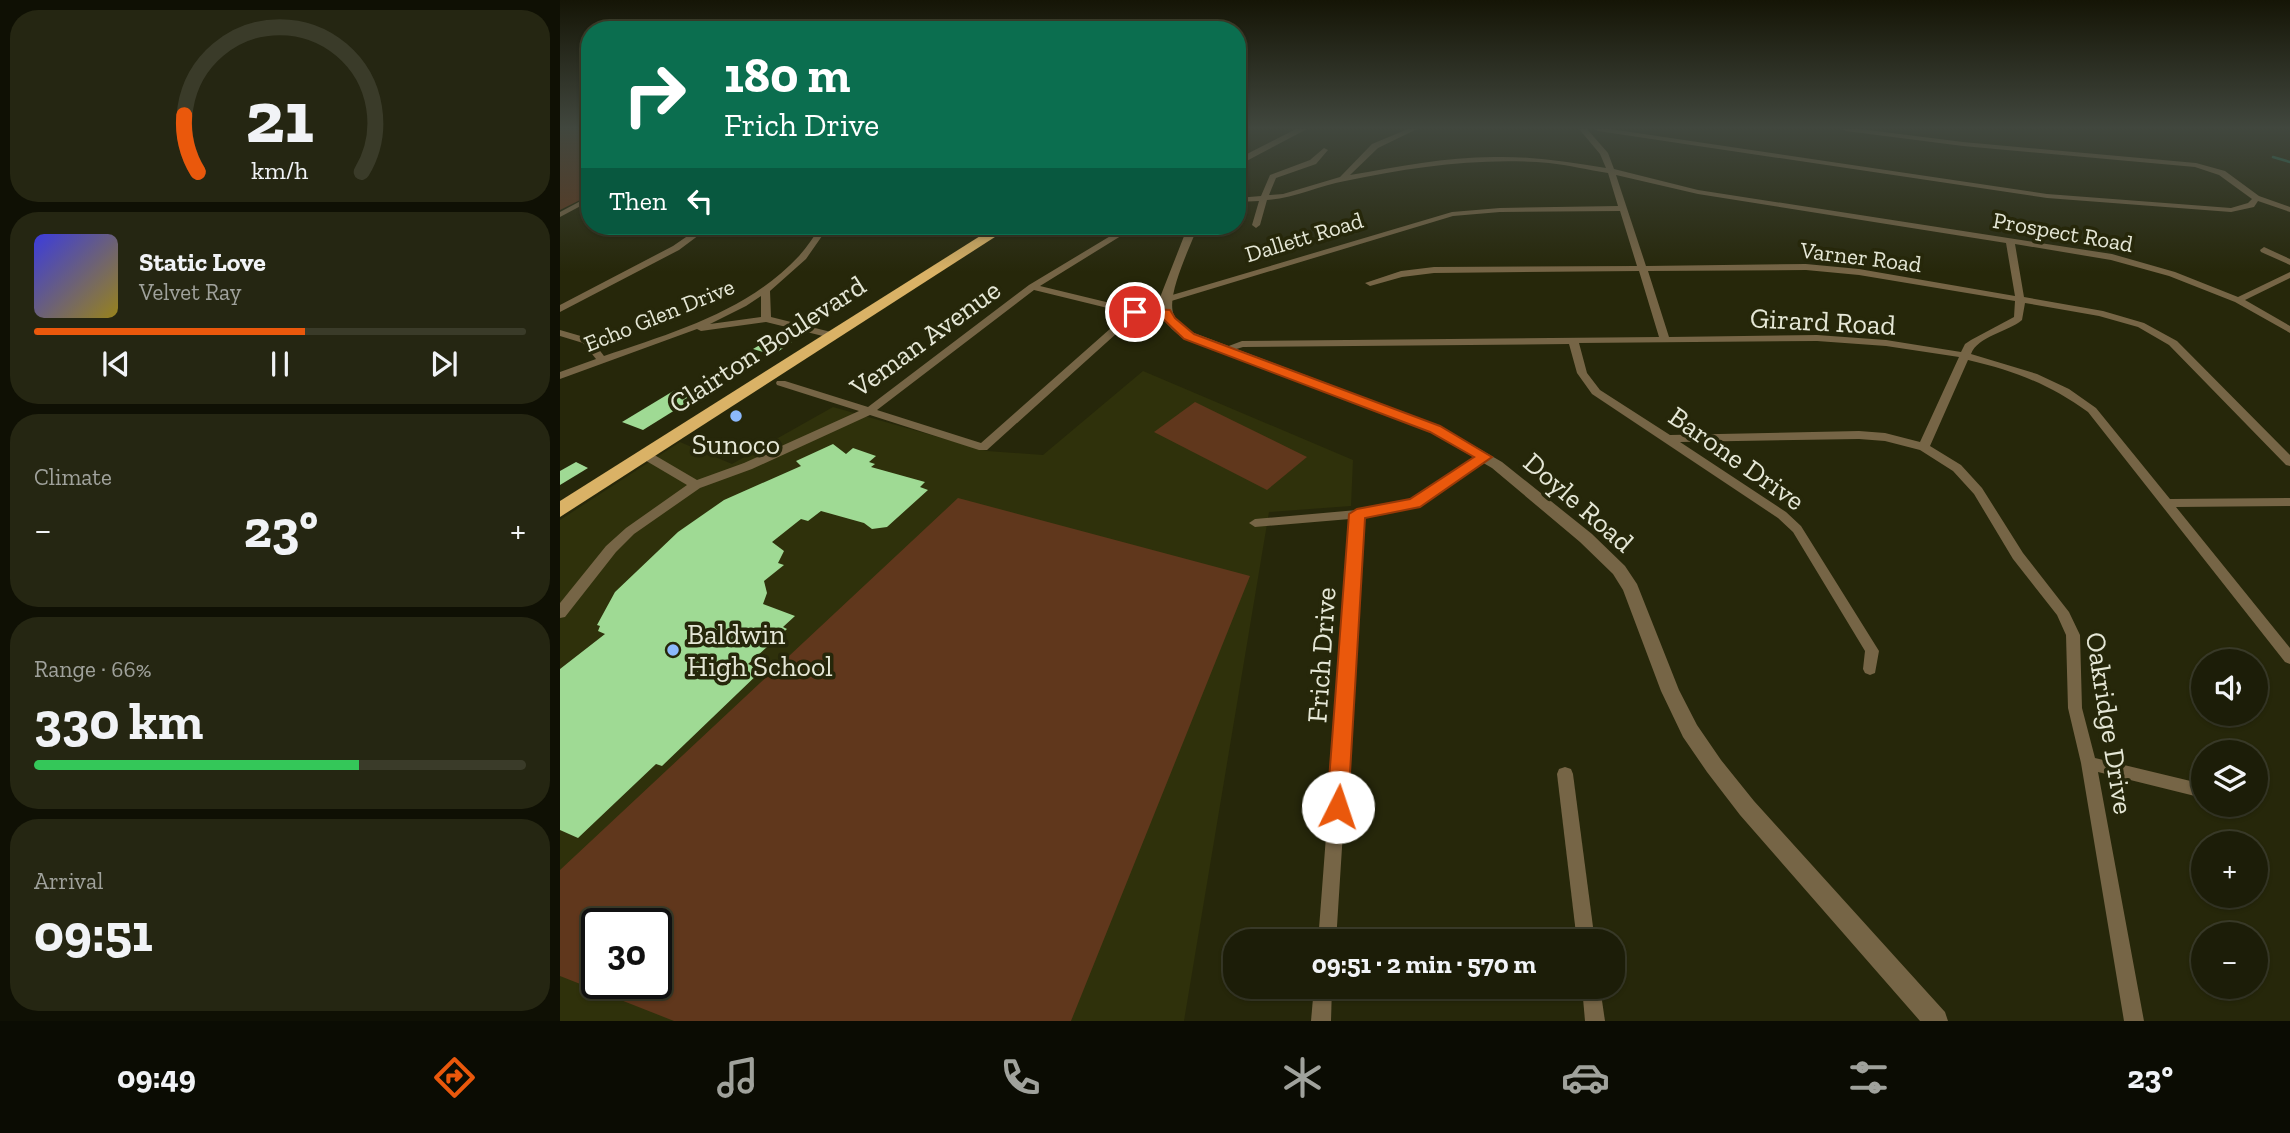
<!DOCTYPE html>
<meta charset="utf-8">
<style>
body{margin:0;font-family:"Zilla Slab",serif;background:#252612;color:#f1f3f6;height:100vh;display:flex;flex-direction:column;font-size:26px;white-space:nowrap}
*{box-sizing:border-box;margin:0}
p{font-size:23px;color:#a0a29c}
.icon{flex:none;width:38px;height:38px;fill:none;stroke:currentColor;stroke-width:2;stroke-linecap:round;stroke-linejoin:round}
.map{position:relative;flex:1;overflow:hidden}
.details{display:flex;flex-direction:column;gap:10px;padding:10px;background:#0f1004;width:560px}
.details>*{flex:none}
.top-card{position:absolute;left:21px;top:21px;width:665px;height:214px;border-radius:28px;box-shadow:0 2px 5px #0004,0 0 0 2px #3a3b29;background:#0b6e4f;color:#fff;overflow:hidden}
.controls{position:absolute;left:1631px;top:649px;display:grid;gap:14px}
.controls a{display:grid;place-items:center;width:77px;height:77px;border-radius:50%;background:#1c1d08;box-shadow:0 2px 5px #0004,0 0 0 2px #3a3b29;font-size:35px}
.speed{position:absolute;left:21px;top:908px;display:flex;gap:14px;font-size:35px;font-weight:700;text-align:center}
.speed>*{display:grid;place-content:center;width:91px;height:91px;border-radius:50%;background:#1c1d08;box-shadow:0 2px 5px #0004,0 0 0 2px #3a3b29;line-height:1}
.speed .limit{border:4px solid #111;border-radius:10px;background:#fff;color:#111}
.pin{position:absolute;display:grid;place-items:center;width:60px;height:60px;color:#fff;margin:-30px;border:4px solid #fff;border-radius:50%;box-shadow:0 2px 7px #0007}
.me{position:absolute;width:77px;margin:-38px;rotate:4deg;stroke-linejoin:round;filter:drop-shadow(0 0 5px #0008)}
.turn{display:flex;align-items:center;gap:24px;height:147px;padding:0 28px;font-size:32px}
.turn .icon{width:91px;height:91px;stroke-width:2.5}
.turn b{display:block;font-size:49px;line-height:60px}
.then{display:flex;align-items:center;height:66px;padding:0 28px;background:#0003;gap:14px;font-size:26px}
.big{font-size:52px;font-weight:800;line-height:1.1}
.details .widget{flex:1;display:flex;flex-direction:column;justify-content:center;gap:10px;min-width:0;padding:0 24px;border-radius:28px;background:#252612}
.details .dial{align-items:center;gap:0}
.dial svg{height:182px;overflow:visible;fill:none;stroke:#3a3b29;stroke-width:7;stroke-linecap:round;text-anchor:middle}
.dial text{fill:#f1f3f6;stroke:none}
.song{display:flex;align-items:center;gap:21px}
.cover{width:84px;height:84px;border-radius:10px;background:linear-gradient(135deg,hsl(240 70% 55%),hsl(50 70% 35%))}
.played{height:7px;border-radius:4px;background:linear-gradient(90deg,#ea580c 55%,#3a3b29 55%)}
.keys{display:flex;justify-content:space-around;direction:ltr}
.heat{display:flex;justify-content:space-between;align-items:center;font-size:38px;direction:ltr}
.charge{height:10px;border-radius:5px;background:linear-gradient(90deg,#34c759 66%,#3a3b29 0)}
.trip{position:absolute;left:663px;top:929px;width:402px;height:70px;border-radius:28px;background:#1c1d08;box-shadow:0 2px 5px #0004,0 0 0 2px #3a3b29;font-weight:800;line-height:70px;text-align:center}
.tabs{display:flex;height:112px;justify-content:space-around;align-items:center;background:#0b0c03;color:#a0a29c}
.tabs .icon{width:49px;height:49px}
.tabs .on{color:#ea580c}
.tabs b{font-size:32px;color:#f1f3f6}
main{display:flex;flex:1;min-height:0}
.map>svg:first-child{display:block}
.built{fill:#2f310b;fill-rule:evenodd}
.green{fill:#60371c;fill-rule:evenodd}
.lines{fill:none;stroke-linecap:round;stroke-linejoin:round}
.stream{stroke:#277e65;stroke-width:2.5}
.building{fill:#9fda94}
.minor{fill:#766546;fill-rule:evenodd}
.tertiary{fill:#766546;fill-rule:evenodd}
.trunk{fill:#dab266;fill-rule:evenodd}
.route{fill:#ea580c;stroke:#983908;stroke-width:2}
.poi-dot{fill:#8cb9fc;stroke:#26270a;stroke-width:2.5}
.labels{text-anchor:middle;stroke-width:7;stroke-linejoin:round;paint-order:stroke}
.far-street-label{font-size:23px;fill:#e5e7d6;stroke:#26270a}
.street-label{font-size:28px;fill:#e5e7d6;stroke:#26270a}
.poi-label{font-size:28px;fill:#e5e7d6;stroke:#26270a}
</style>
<main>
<section class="details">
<div class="widget dial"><svg viewBox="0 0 100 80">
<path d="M14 69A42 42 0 1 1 86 69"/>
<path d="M14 69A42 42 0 0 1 8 44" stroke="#ea580c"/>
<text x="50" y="56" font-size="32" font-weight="700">21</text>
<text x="50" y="72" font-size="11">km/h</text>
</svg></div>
<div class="widget">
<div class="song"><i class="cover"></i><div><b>Static Love</b><p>Velvet Ray</p></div></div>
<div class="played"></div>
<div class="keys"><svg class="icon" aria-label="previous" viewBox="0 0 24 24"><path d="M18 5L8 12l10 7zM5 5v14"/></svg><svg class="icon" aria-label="pause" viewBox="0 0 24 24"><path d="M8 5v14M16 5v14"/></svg><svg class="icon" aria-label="next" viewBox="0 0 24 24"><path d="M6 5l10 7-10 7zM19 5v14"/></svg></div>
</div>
<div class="widget"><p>Climate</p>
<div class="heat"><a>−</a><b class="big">23°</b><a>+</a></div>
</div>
<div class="widget"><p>Range · 66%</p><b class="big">330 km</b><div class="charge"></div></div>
<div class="widget"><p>Arrival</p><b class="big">09:51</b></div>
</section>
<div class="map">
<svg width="1730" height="1021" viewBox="0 0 1730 1021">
<rect width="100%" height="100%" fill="#26270a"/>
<path class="built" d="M583,371L793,460L791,506L709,512L624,1021H0V520L120,442L172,464L273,407L427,451L483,455ZM37,924H96V984H37Z"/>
<g class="green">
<polygon points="0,129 30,129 30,195 0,210"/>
<polygon points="635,402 747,457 707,490 594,432"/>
<path d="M398,498L690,576L511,1021H114L0,976V870ZM96,924V984H37V924Z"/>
</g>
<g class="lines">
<polyline class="stream" points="1713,157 1730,162"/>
</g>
<g class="building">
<polygon points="213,337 232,342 213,355 193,349"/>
<polygon points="115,390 136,397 83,430 62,422"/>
<polygon points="273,444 286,454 293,448 316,456 309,462 315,464 311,467 365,482 360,487 368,490 327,527 312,529 304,523 261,511 248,521 241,519 212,542 224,551 218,563 224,565 204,581 207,593 203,604 235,616 223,627 227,629 188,664 202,670 102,766 96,764 18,838 0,830 0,669 45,634 38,631 40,626 37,625 55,592 118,532 164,500 241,466 236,461"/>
<polygon points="16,462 28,468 0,485 0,471"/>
</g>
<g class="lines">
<g class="minor">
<path d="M848,129H857L818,148L790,175C838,167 885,157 934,157C972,156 1009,162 1046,168L1040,154L1019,129H1027L1048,153L1054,169L1138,190L1552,254L1615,272L1678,297L1730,272V278L1685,300L1730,326V333L1675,302L1609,276L1551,260L1455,244L1464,297L1543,311L1584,323L1617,341L1730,455V466L1726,465L1609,345L1578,327L1539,316L1465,303L1462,320C1448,332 1418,336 1411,354L1477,374L1509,389L1536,408L1610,499L1730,498V506L1616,507L1730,648V664L1725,662L1528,412C1489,384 1455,371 1408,360L1370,446L1401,465L1422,488L1463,553L1509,612L1520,635L1522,708L1535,758L1643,784V798L1538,772L1584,1021H1564L1521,763L1508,708L1506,635L1497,615L1453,559L1414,494L1393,471L1360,450L1325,441L1299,439L1120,442L1226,512L1241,526L1319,651L1315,673L1310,675L1305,673L1303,669L1305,651L1233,532L1218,518L1032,394L1017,373L1009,344L683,347L663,353L658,350L682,341L1099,337L1079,271L874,273L842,277L810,286L805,283L841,271L874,267L1077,266L1060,211L940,212L893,216L608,302H602V298L892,212L940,208L1058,206L1048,173C1028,170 1009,165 989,163C921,157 852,167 785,181C759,186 734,198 707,200L700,225L696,228L692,225L699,201L677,202V198L701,196L710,175L750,160L764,148L768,150L756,164L716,178L709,195L723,194L780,177L812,144ZM1056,175L1138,194L1446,243L1455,296L1299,269L1246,264L1086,266ZM1246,270L1299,275L1455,301L1454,317L1411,340L1405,344L1401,352L1326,340L1257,335L1109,337L1088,271ZM1257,341L1326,346L1399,357L1360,442L1325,433L1299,431L1110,435L1040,390L1027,373L1019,343Z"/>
<polygon points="1034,129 1050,129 1487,194 1671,208 1688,203 1692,199 1659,175 1635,167 1403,146 1286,131 1282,129 1300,129 1403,142 1636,163 1665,171 1699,196 1730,207 1730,212 1698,201 1694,207 1671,212 1487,198 1038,131"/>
<polygon points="30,196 30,201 0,217 0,212"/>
<polygon points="142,226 151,226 119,250 0,312 0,305 113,246"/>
<path d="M261,226H269L246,259L210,291L211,317L275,333V337L271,338L206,322L141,331L137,329L0,379V372L36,359L23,343L0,336V330L31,339L44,356C112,333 188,311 239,256C247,247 254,236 261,226ZM201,296V317L150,324L186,306Z"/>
<path d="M567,226H577L480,286L575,309L606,310L611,313L606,316L577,315L427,450H419L310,415L192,469L140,488L74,534L56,552L5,617L0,618V603L46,546L66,528L127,485L83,459L81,456L83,453H91L137,480L184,463L299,411L217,385L216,383L217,381H225L308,407L469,285ZM474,290L568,313L421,443L317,410Z"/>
<polygon points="1704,247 1730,259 1730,265 1701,252 1700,250"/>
<polygon points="925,453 931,457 929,460 859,506 803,517 776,942 758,942 790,519 695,527 689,523 695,519 797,510 852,499"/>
<polygon points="1005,767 1011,769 1013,774 1035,942 1017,942 997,774 999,769"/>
<polygon points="754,987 772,987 771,1021 751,1021"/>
<polygon points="1022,987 1040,987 1045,1021 1025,1021"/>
</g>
<g class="tertiary">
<polygon points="736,129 747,129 677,166 677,159"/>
<path d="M628,226H638C631,245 605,297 614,315C617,323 626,328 634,333L880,426L942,462L1032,534L1065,566L1077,584L1119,690L1137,725L1161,760L1194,801L1385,1012L1388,1021H1360L1180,815L1147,772L1123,737L1101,691L1063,590L1053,574L1020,542L932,468L870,432L624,339C610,328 599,319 599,300Z"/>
</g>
<polygon class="trunk" points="436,226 452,226 0,517 0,501"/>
</g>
<linearGradient id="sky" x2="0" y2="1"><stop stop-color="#151506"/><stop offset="0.47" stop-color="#41473e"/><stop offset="1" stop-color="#41473e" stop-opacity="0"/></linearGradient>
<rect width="1730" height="272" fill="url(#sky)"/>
<polygon class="route" points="575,308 610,310 615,318 634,334 880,426 932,457 860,507 805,518 788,807 785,813 778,816 770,813 767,807 789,514 797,509 850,499 914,457 870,432 624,339 601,317 570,314 569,312"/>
<g class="poi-dot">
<circle cx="176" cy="416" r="7"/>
<circle cx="113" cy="650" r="7"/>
</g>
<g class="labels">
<g class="far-street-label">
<text transform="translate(1503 232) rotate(10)" y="8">Prospect Road</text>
<text transform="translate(744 237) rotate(-17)" y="8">Dallett Road</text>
<text transform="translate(1301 257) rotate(7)" y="8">Varner Road</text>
<text transform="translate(99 315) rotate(-22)" y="8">Echo Glen Drive</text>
</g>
<g class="street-label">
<text transform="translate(1263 321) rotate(3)" y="10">Girard Road</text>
<text transform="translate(365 338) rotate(-36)" y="10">Veman Avenue</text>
<text transform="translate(207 344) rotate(-33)" y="10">Clairton Boulevard</text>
<text transform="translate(1177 458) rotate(35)" y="10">Barone Drive</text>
<text transform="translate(1019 502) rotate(41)" y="10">Doyle Road</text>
<text transform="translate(761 655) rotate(-86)" y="10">Frich Drive</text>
<text transform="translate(1550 723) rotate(81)" y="10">Oakridge Drive</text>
</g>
<g class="poi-label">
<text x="176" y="454">Sunoco</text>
<text x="127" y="644" text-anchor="start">Baldwin<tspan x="127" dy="32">High School</tspan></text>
</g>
</g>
</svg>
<div class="controls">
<a><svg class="icon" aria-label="sound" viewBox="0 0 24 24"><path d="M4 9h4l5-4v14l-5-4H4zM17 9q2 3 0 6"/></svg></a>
<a><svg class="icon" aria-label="layers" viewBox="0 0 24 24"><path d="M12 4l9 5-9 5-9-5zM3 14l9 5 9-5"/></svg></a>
<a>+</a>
<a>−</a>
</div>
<div class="speed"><div class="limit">30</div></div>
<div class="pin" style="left:575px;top:312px;background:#d93025"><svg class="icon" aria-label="arrive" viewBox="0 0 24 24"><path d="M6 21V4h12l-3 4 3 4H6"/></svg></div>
<svg class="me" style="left:778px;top:807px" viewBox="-20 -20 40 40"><circle r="19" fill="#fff"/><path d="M0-13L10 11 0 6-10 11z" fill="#ea580c"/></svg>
<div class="trip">09:51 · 2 min · 570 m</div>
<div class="top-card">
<div class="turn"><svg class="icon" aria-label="right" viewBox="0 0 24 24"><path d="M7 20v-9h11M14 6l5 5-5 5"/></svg><div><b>180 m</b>Frich Drive</div></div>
<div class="then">Then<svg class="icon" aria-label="left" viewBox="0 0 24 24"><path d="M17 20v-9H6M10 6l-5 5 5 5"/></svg></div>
</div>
</div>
</main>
<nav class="tabs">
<b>09:49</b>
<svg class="icon on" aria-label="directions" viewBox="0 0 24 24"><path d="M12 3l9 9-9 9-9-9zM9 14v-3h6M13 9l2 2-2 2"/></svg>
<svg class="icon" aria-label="music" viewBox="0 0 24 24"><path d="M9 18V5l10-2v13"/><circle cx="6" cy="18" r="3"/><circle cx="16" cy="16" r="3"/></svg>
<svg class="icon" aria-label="phone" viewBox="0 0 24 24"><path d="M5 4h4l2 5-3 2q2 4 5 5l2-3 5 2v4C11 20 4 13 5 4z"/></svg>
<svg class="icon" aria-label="climate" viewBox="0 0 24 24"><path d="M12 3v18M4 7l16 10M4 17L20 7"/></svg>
<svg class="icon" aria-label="car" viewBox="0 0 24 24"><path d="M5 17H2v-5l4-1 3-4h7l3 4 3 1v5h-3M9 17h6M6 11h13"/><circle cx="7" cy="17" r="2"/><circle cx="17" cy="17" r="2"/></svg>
<svg class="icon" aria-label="filters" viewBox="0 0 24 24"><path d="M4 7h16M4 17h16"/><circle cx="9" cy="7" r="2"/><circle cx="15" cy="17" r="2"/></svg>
<b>23°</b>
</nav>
